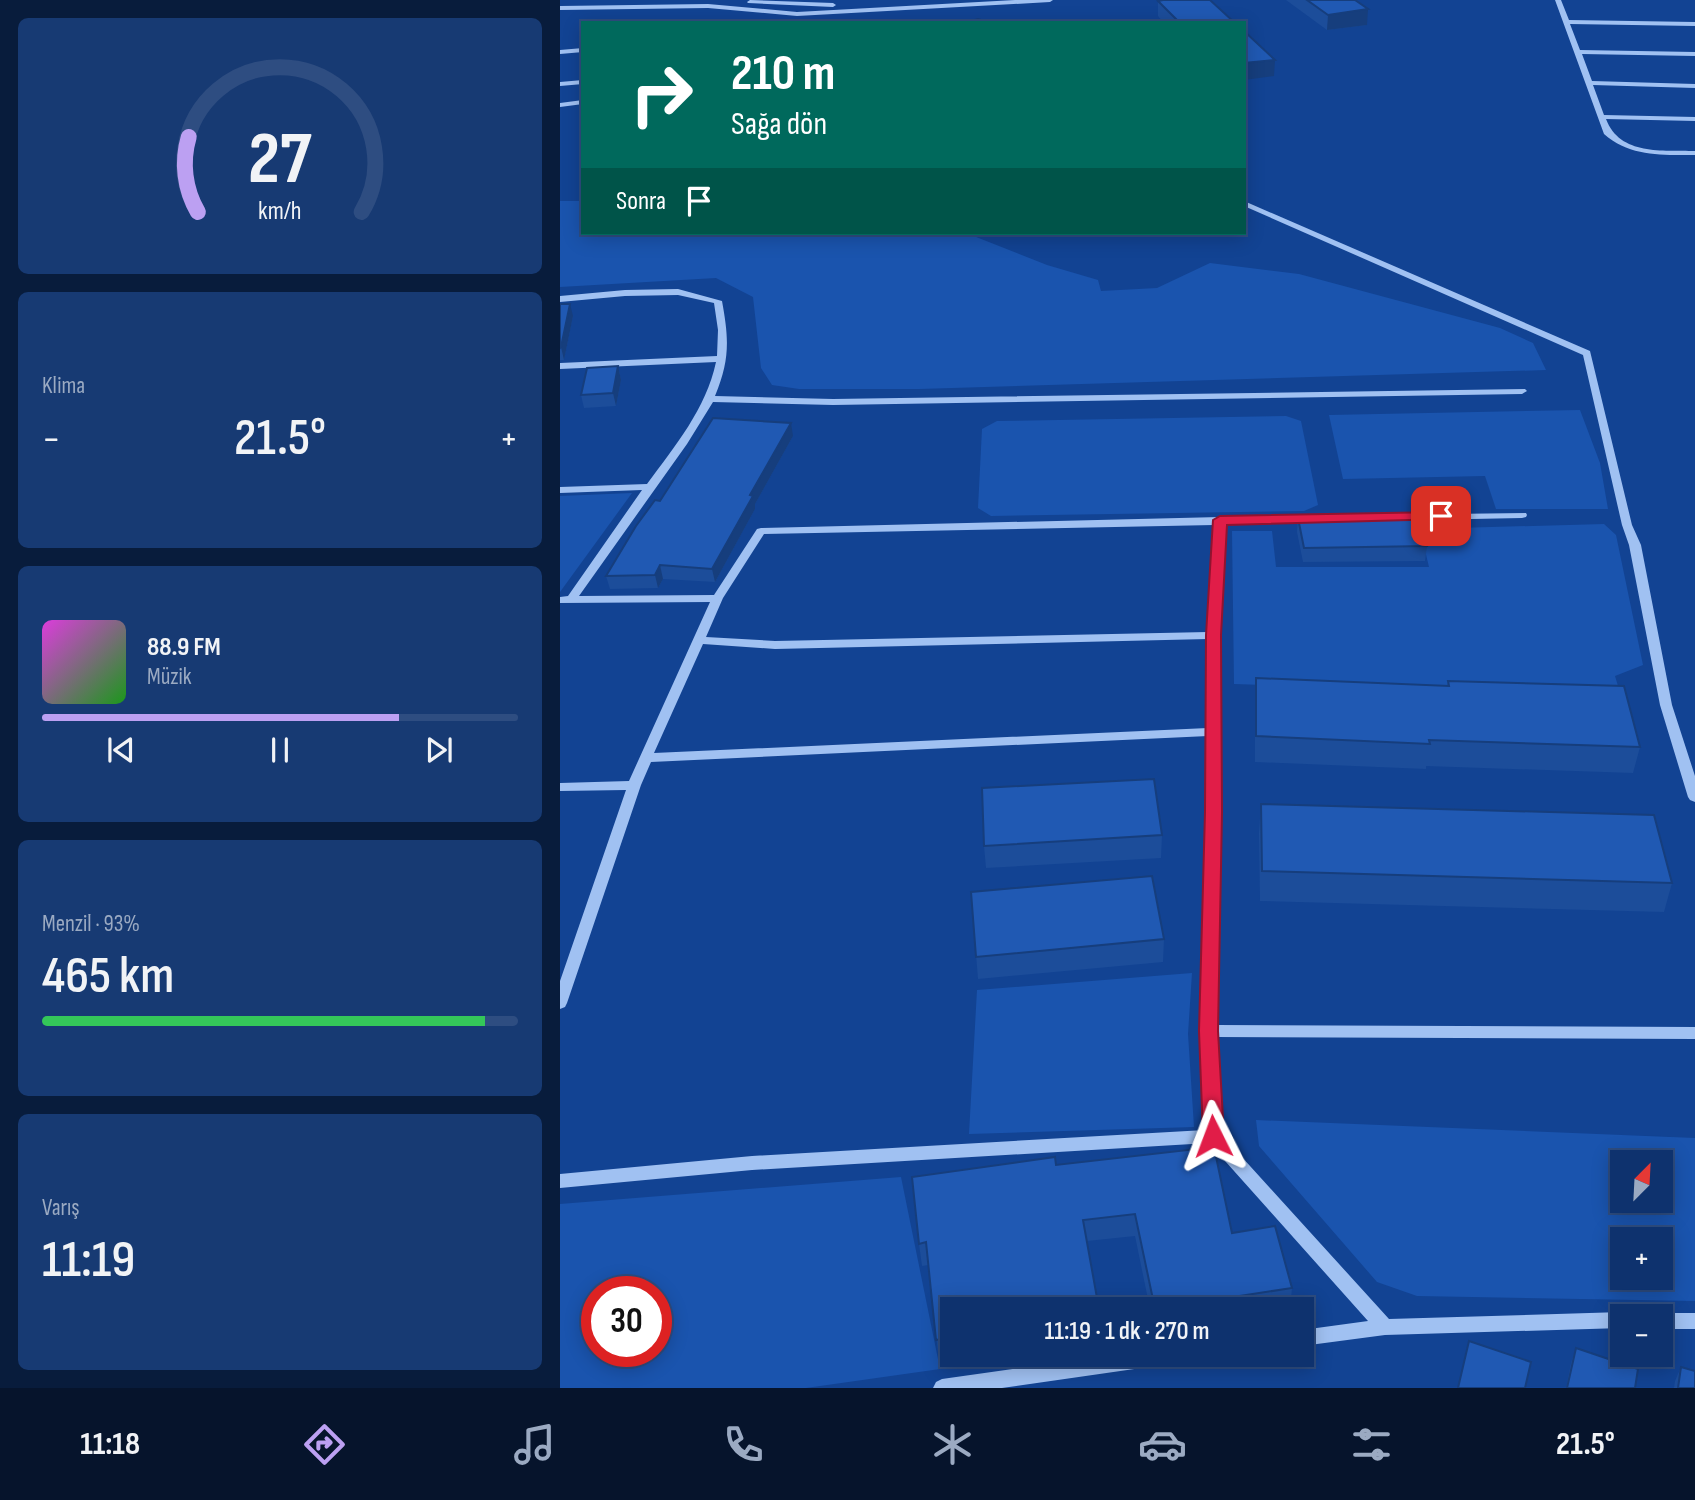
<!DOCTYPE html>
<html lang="tr">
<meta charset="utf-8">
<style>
body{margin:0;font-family:"Sofia Sans Condensed",sans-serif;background:#173a73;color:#f1f3f6;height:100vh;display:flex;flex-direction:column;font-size:26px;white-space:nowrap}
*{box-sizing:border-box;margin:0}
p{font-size:23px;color:#9baac2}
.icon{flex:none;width:38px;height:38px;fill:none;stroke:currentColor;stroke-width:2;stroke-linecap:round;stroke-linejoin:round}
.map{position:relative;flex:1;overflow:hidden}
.details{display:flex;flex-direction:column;gap:18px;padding:18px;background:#081c3c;width:560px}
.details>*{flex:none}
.top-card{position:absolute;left:21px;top:21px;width:665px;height:214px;border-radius:0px;box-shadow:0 4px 18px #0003,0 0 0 2px #2e4d81;background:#00695c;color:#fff;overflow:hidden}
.needle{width:46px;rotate:24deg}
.tools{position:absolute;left:1050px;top:1150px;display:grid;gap:14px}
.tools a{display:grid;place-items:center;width:63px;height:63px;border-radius:0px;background:#0e326e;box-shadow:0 4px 18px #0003,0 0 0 2px #2e4d81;font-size:35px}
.speed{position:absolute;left:21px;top:1276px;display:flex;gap:14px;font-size:35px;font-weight:700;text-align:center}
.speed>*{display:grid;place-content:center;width:91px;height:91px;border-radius:50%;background:#0e326e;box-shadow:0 4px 18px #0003,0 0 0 2px #2e4d81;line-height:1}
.speed .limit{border:10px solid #d22;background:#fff;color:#111}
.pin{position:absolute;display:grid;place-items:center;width:60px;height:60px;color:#fff;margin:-30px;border-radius:14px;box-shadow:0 4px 10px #0006}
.me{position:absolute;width:77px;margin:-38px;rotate:357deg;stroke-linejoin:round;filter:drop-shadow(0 0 5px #0008)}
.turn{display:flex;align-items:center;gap:24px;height:147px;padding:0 35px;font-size:32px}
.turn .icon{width:91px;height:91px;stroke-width:2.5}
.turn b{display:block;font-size:49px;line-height:60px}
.then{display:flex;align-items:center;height:66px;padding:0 35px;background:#0003;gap:14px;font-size:26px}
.big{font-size:52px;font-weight:600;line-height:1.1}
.details .tile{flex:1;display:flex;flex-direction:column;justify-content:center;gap:10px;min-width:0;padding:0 24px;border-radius:10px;background:#173a73}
.details .dial{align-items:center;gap:0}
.dial svg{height:182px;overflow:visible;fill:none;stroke:#2e4d81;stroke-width:7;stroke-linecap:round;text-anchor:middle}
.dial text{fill:#f1f3f6;stroke:none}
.song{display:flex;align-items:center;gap:21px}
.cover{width:84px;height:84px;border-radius:10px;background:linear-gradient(135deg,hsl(300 70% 55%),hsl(120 70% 35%))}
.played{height:7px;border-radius:4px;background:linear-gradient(90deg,#bca0f2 75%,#2e4d81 75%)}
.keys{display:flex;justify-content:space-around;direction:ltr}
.heat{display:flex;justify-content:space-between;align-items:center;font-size:38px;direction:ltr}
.charge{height:10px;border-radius:5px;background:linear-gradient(90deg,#34c759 93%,#2e4d81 0)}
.trip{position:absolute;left:380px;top:1297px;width:374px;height:70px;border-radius:0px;background:#0e326e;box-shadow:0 4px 18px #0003,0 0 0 2px #2e4d81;font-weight:600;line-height:70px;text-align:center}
.tabs{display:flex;height:112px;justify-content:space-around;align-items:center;background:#06142c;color:#9baac2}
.tabs .icon{width:49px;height:49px}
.tabs .current{color:#bca0f2}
.tabs b{font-size:32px;color:#f1f3f6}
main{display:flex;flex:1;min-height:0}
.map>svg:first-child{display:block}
.green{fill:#1a54ae;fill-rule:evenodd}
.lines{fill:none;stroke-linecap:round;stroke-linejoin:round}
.minor{fill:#a0c1f2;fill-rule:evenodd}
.wall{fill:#1c4d9a}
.shaded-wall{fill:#163e7d}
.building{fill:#2059b3;stroke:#163e7d;stroke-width:2}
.route{fill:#e11d48;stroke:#92132f;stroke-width:2}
</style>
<main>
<section class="details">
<div class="tile dial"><svg viewBox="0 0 100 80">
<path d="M14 69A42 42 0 1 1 86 69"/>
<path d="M14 69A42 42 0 0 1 10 36" stroke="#bca0f2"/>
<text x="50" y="56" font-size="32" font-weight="700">27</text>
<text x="50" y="72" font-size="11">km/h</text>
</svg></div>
<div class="tile"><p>Klima</p>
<div class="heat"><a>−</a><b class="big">21.5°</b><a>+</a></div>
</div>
<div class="tile">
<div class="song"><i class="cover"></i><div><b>88.9 FM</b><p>Müzik</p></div></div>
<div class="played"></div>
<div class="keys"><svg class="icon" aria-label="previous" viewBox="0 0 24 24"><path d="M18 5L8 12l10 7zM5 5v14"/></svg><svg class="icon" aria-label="pause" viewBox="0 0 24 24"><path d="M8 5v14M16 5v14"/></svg><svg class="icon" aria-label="next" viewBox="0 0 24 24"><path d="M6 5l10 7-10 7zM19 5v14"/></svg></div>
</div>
<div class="tile"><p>Menzil · 93%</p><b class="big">465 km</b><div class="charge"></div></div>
<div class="tile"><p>Varış</p><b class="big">11:19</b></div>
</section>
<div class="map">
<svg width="1135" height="1388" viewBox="0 0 1135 1388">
<rect width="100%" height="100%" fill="#124393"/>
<g class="green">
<polygon points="0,201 23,201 23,233 406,233 487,265 538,280 541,291 597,288 650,263 739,274 940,328 973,343 986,370 359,389 239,389 212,385 201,368 193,297 156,278 0,287"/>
<polygon points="1020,410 1040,463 1048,509 936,509 925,476 783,479 769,415"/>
<polygon points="726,416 741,421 758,505 744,511 431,516 418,508 422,429 437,421"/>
<polygon points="72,493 0,592 0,496"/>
<polygon points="1044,524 1056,535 1083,665 1055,676 1061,696 674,684 672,531 712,531 716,567 869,567 860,529"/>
<polygon points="632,973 628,1034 634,1127 409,1134 417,990"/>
<path d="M696,1120L1135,1138V1301L857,1296L817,1282L699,1146ZM1062,1162H1101V1200H1062ZM1062,1239H1101V1278H1062Z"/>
<path d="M341,1177L380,1369L246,1388H0V1204ZM37,1292H96V1351H37Z"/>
</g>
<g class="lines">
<g class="minor">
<polygon points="190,0 273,3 276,5 273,7 188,3 187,2"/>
<polygon points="455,0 493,0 490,2 237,16 148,8 0,10 0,6 148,4 237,12"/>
<path d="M995,0H1001L1009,20L1135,22V26L1010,24L1020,50L1135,52V56L1022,54L1032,81L1135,84V88L1033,85L1044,115L1135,117V121L1046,119C1060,156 1103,150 1135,151V155C1102,155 1070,157 1044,134Z"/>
<polygon points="23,48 23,52 0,54 0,50"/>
<polygon points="23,80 23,84 0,86 0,82"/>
<polygon points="23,100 23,104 0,107 0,103"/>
<polygon points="684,201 1030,351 1072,525 1081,545 1112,705 1135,776 1135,802 1130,800 1128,797 1100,705 1069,545 1062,525 1023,355 684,206"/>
<path d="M118,289L162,301C169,339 170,360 155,396L273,399L965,389L967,391L962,394L273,405L153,402L127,444L19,596L154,595L197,529L201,528L660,517L966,513L967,515L966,517L962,518L665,524L660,635L661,812L656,1025L1135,1027V1039L656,1037L661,1134L829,1319L1062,1312L1069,1316H1062V1328L825,1335L742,1346V1330L808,1321L649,1143L192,1170L0,1188V1174L192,1156L645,1130L640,1031L647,812L648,736L91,762L81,785L7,1003L5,1007L0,1009V981L66,790L0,791V783L69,781L150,602L0,603V597L8,596L82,490L0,493V487L87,484C115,446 146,409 156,362L0,369V363L157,356L158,330L154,303L118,295L65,296L0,302V296L65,290ZM654,525L648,632L215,641L146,637L163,598L204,534ZM648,639V728L94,753L143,644L215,649Z"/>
<polygon points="1101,1313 1135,1313 1135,1329 1101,1329 1101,1316 1095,1316"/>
<polygon points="560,1354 632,1354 629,1360 623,1362 442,1388 373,1388 376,1382 382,1379"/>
</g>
</g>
<g class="wall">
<polygon points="726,0 795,0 807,25 767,30"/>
<polygon points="598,1 675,23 604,23 598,16"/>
<polygon points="0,304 13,316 4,360 0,360"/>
<polygon points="58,366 61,380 56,406 24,408 21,395"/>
<polygon points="233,436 195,504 195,509 155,582 103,579 98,588 50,589 46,576 100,501"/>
<polygon points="738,518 867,546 865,561 743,562 737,532"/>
<polygon points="696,678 887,686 888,681 1080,747 1073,773 866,766 866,769 695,762 695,704"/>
<polygon points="701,804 1112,883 1104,912 700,901 699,833"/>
<polygon points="602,835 601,858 426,868 424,846"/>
<polygon points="411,892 604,939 603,962 418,979"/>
<polygon points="496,1165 672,1233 732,1288 730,1309 590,1309 575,1236 527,1241 392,1309 392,1354 422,1354 379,1361 368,1265 362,1266 359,1244"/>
<polygon points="1016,1348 1075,1388 1006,1388 1011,1363"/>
<polygon points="1121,1367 1135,1388 1114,1388 1115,1381"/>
</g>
<g class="shaded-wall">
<polygon points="808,9 807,25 767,30 768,15"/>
<polygon points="715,60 714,76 684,80 684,63"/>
<polygon points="10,304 13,316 4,360 1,347"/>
<polygon points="58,366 61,380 56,406 53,393"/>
<polygon points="231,423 233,436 195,504 195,509 155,582 152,569 190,495"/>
<polygon points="100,565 103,579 98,588 95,575"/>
</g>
<g class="building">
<polygon points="603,0 650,0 675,23 620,23 598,1"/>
<polygon points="747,0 795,0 808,9 768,15"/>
<polygon points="418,19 429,23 405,23"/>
<polygon points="684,31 715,60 684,63"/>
<polygon points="0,304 10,304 1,347 0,348"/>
<polygon points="58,366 53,393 21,395 27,368"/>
<polygon points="153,418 231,423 190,495 193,496 152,569 100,565 95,575 46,576 76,526 95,500 100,501"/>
<polygon points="858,517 867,546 744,548 738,518 786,519"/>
<polygon points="696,678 889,686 888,681 1064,686 1080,747 869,740 870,744 696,736"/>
<polygon points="594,779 602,835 424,846 422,788"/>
<polygon points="701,804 1094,815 1112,883 702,871"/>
<polygon points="592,876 604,939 416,957 411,892"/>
<polygon points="654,1147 672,1233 715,1226 732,1288 595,1309 575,1214 523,1220 539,1309 392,1309 392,1337 376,1340 366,1242 359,1244 352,1177 495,1157 496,1165"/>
<polygon points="909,1341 971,1362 965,1388 898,1388"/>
<polygon points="1016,1348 1078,1369 1075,1388 1007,1388"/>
<polygon points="1121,1367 1135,1371 1135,1388 1118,1388"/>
</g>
<polygon class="route" points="881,512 888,516 886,519 667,525 661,635 662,812 658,1031 664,1136 661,1143 653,1145 646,1143 643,1136 639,1031 645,812 646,635 653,520 660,516"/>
</svg>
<div class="tools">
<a><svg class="needle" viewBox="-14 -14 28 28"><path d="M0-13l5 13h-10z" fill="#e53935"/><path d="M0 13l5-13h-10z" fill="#9baac2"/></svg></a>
<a>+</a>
<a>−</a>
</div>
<div class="speed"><div class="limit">30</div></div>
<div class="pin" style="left:881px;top:516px;background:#d93025"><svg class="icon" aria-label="arrive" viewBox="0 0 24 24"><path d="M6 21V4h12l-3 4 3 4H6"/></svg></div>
<svg class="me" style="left:653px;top:1136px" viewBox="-20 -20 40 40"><path d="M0-17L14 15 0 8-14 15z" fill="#e11d48" stroke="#fff" stroke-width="4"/></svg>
<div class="trip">11:19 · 1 dk · 270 m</div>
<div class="top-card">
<div class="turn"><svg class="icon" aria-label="right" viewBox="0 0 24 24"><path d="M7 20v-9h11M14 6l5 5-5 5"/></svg><div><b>210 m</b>Sağa dön</div></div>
<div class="then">Sonra<svg class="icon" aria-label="arrive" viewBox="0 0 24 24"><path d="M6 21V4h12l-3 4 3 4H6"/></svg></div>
</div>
</div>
</main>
<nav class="tabs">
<b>11:18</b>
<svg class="icon current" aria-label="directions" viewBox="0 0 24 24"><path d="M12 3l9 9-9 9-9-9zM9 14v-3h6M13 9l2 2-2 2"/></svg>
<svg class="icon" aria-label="music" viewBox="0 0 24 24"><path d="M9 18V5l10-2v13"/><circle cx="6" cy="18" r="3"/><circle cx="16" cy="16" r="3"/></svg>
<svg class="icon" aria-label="phone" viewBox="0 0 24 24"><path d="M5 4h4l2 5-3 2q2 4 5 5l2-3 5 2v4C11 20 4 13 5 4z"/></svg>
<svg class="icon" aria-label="climate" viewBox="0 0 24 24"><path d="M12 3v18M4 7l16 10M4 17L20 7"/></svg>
<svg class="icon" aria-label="car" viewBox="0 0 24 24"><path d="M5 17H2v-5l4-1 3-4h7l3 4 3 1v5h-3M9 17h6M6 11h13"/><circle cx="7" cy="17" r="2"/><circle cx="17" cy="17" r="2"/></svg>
<svg class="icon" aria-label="filters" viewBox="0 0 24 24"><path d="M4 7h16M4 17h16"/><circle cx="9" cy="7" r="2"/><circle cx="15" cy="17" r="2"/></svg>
<b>21.5°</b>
</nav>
